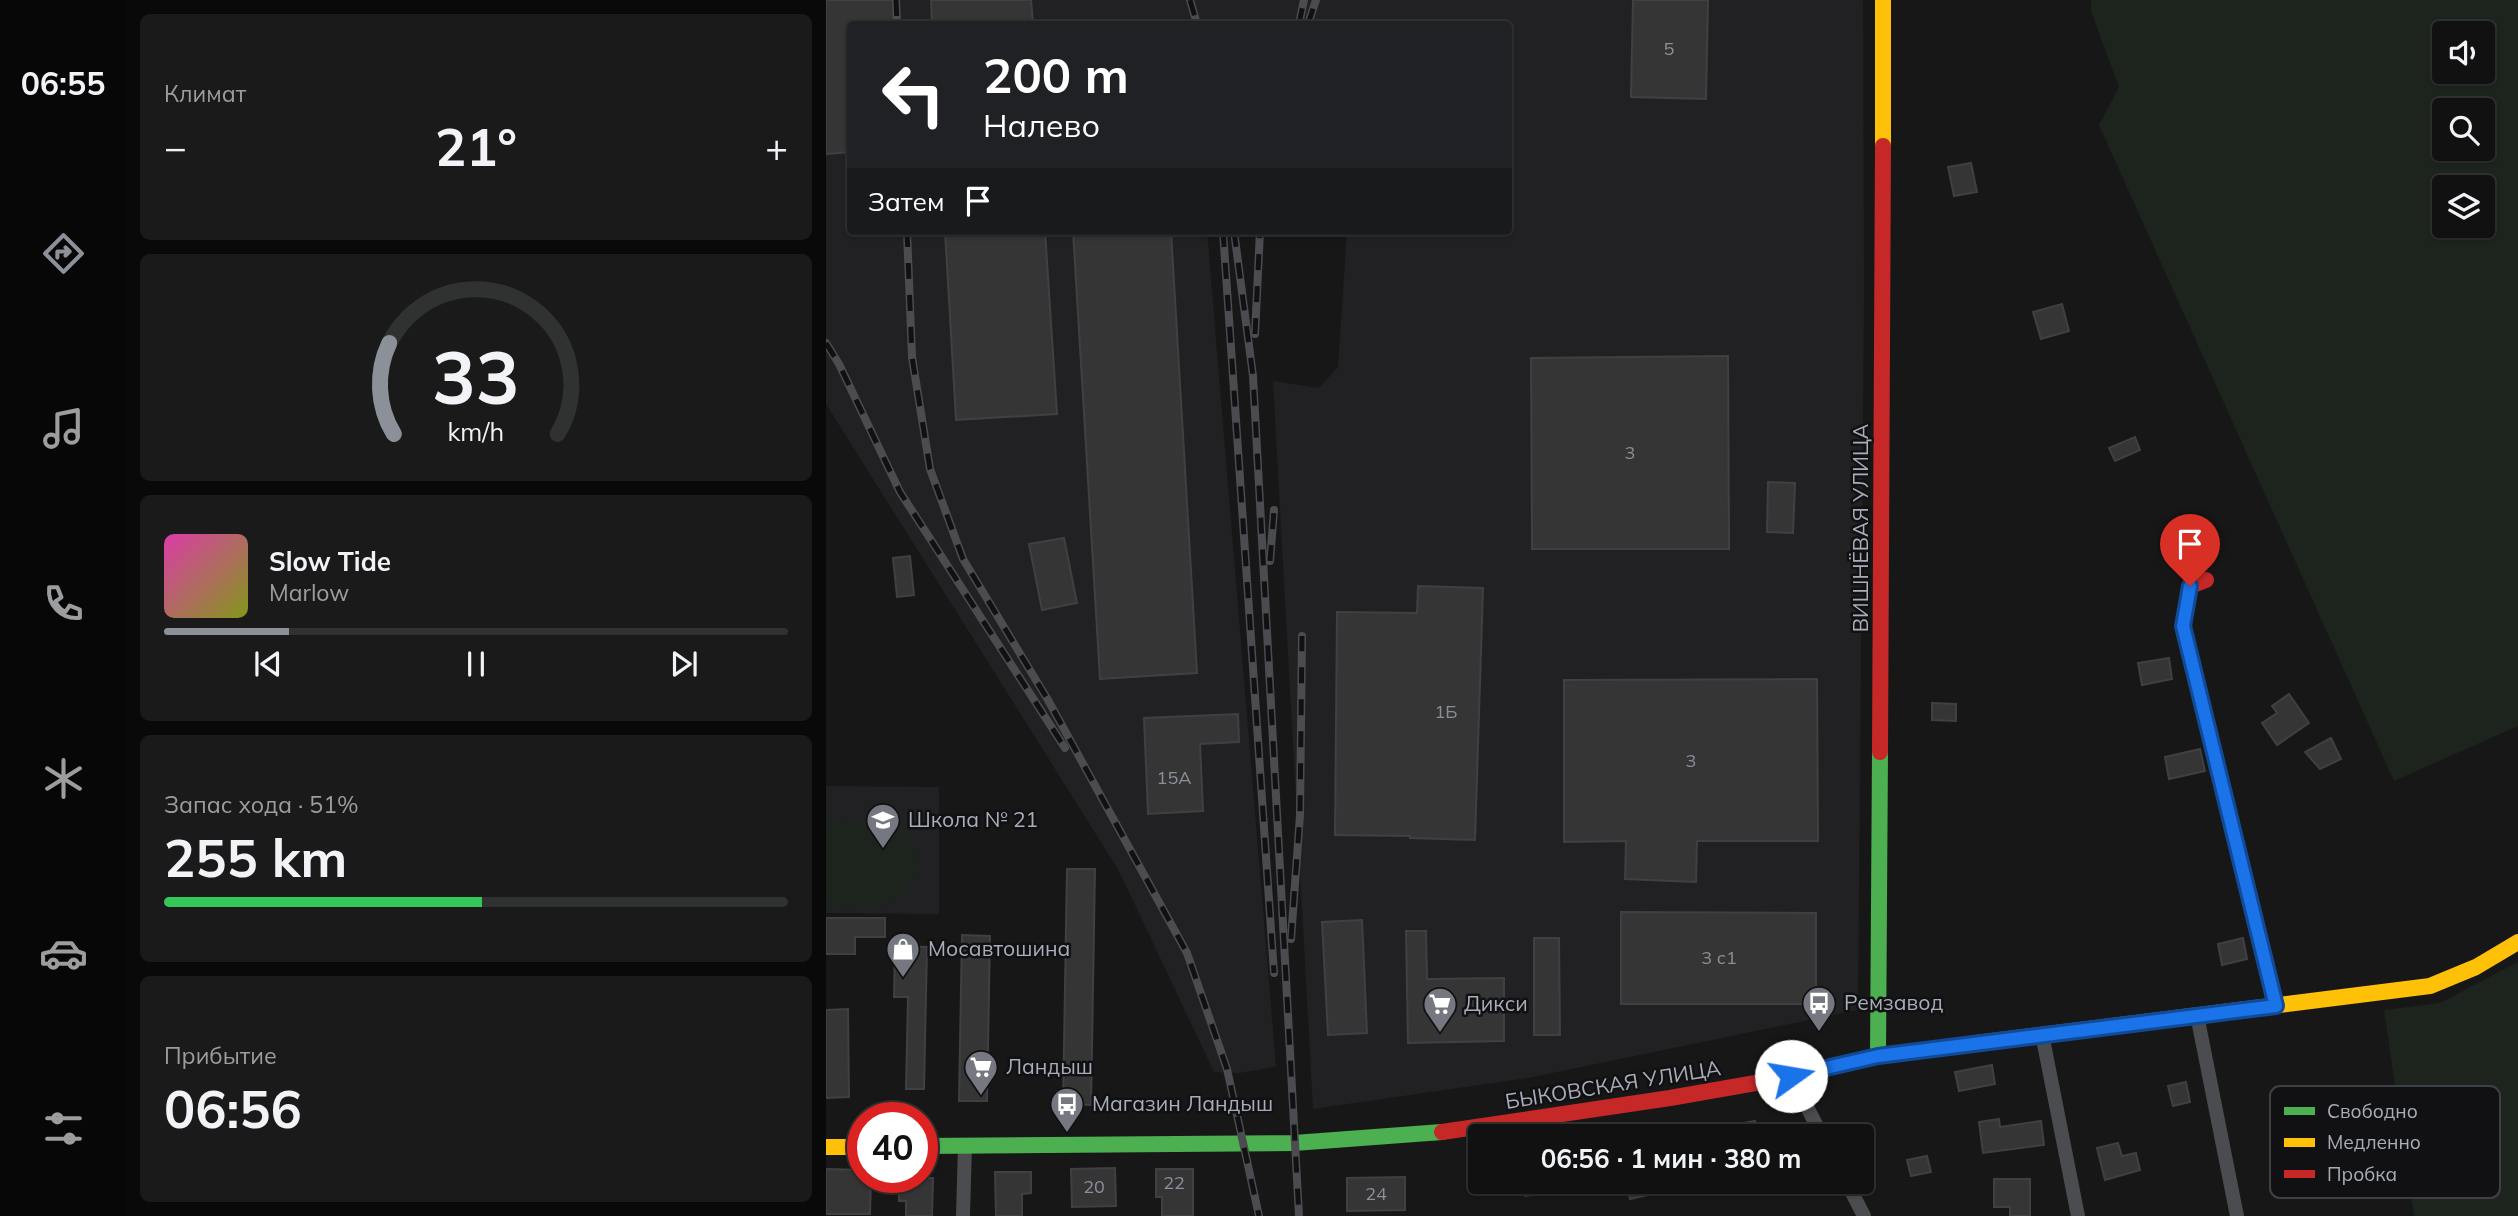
<!DOCTYPE html>
<html lang="ru">
<meta charset="utf-8">
<style>
body{margin:0;font-family:Mulish,sans-serif;background:#1a1a1a;color:#f1f3f6;height:100vh;display:flex;flex-direction:column;font-size:26px;white-space:nowrap}
*{box-sizing:border-box;margin:0}
p{font-size:23px;color:#9c9d9f}
.icon{flex:none;width:38px;height:38px;fill:none;stroke:currentColor;stroke-width:2;stroke-linecap:round;stroke-linejoin:round}
.map{position:relative;flex:1;overflow:hidden}
.side{display:flex;flex-direction:column;gap:14px;padding:14px;background:#090909;width:700px}
.side>*{flex:none}
.guide{position:absolute;left:21px;top:21px;width:665px;height:214px;border-radius:7px;box-shadow:0 2px 5px #0004,0 0 0 2px #303131;background:#202124;color:#fff;overflow:hidden}
.controls{position:absolute;left:1606px;top:21px;display:grid;gap:14px}
.controls a{display:grid;place-items:center;width:63px;height:63px;border-radius:7px;background:#111;box-shadow:0 2px 5px #0004,0 0 0 2px #303131;font-size:35px}
.speed{position:absolute;left:21px;top:1102px;display:flex;gap:14px;font-size:35px;font-weight:700;text-align:center}
.speed>*{display:grid;place-content:center;width:91px;height:91px;border-radius:50%;background:#111;box-shadow:0 2px 5px #0004,0 0 0 2px #303131;line-height:1}
.speed .limit{border:10px solid #d22;background:#fff;color:#111}
.pin{position:absolute;display:grid;place-items:center;width:60px;height:60px;color:#fff;margin:-72px -30px;border-radius:50% 50% 50% 0;rotate:-45deg;box-shadow:0 0 7px #0007}
.pin .icon{rotate:45deg}
.me{position:absolute;width:77px;margin:-38px;rotate:77deg;stroke-linejoin:round;filter:drop-shadow(0 0 5px #0008)}
.turn{display:flex;align-items:center;gap:24px;height:147px;padding:0 21px;font-size:32px}
.turn .icon{width:91px;height:91px;stroke-width:2.5}
.turn b{display:block;font-size:49px;line-height:60px}
.then{display:flex;align-items:center;height:66px;padding:0 21px;background:#0003;gap:14px;font-size:26px}
.big{font-size:52px;font-weight:700;line-height:1.1}
.side .tile{flex:1;display:flex;flex-direction:column;justify-content:center;gap:10px;min-width:0;padding:0 24px;border-radius:10px;background:#1a1a1a}
.side .dial{align-items:center;gap:0}
.dial svg{height:182px;overflow:visible;fill:none;stroke:#303131;stroke-width:7;stroke-linecap:round;text-anchor:middle}
.dial text{fill:#f1f3f6;stroke:none}
.song{display:flex;align-items:center;gap:21px}
.cover{width:84px;height:84px;border-radius:10px;background:linear-gradient(135deg,hsl(320 70% 55%),hsl(70 70% 35%))}
.played{height:7px;border-radius:4px;background:linear-gradient(90deg,#8c9099 20%,#303131 20%)}
.keys{display:flex;justify-content:space-around;direction:ltr}
.heat{display:flex;justify-content:space-between;align-items:center;font-size:38px;direction:ltr}
.charge{height:10px;border-radius:5px;background:linear-gradient(90deg,#34c759 51%,#303131 0)}
.trip{position:absolute;left:642px;top:1124px;width:406px;height:70px;border-radius:7px;background:#111;box-shadow:0 2px 5px #0004,0 0 0 2px #303131;font-weight:700;line-height:70px;text-align:center}
main{display:flex;flex:1;min-height:0}
.menu{display:flex;flex-direction:column;width:126px;justify-content:space-around;align-items:center;background:#070707;color:#9c9d9f}
.menu .icon{width:49px;height:49px}
.menu .active{color:#8c9099}
.menu b{font-size:32px;color:#f1f3f6}
.map>svg:first-child{display:block}
.built{fill:#212123}
.green{fill:#1d241e;fill-rule:evenodd}
.building{fill:#353536;stroke:#3f4043;stroke-width:2}
.lines{fill:none;stroke-linecap:round;stroke-linejoin:round}
.street{stroke:#4b4c50;stroke-width:14}
.fast{stroke:#4caf50;stroke-width:16}
.slow{stroke:#ffc107;stroke-width:16}
.jam{stroke:#c62828;stroke-width:16}
.rail-casing{stroke:#4b4c4f;stroke-width:8}
.rail{stroke:#111113;stroke-width:5;stroke-dasharray:16;stroke-linecap:butt}
.route-casing{stroke:#114b97;stroke-width:18}
.route{stroke:#1a73e8;stroke-width:12}
.labels{text-anchor:middle;stroke-width:5;stroke-linejoin:round;paint-order:stroke}
.number-label{font-size:18px;fill:#8b8f98}
.street-label{font-size:21px;fill:#a8adb8;stroke:#111113}
.poi-label{font-size:21px;fill:#a8adb8;stroke:#111113;text-anchor:start}
.key{fill:#111113;stroke:#3e4045;stroke-width:2}
.key-label{font-size:19px;fill:#a8adb8}
</style>
<main>
<nav class="menu">
<b>06:55</b>
<svg class="icon active" aria-label="directions" viewBox="0 0 24 24"><path d="M12 3l9 9-9 9-9-9zM9 14v-3h6M13 9l2 2-2 2"/></svg>
<svg class="icon" aria-label="music" viewBox="0 0 24 24"><path d="M9 18V5l10-2v13"/><circle cx="6" cy="18" r="3"/><circle cx="16" cy="16" r="3"/></svg>
<svg class="icon" aria-label="phone" viewBox="0 0 24 24"><path d="M5 4h4l2 5-3 2q2 4 5 5l2-3 5 2v4C11 20 4 13 5 4z"/></svg>
<svg class="icon" aria-label="climate" viewBox="0 0 24 24"><path d="M12 3v18M4 7l16 10M4 17L20 7"/></svg>
<svg class="icon" aria-label="car" viewBox="0 0 24 24"><path d="M5 17H2v-5l4-1 3-4h7l3 4 3 1v5h-3M9 17h6M6 11h13"/><circle cx="7" cy="17" r="2"/><circle cx="17" cy="17" r="2"/></svg>
<svg class="icon" aria-label="filters" viewBox="0 0 24 24"><path d="M4 7h16M4 17h16"/><circle cx="9" cy="7" r="2"/><circle cx="15" cy="17" r="2"/></svg>
</nav>
<section class="side">
<div class="tile"><p>Климат</p>
<div class="heat"><a>−</a><b class="big">21°</b><a>+</a></div>
</div>
<div class="tile dial"><svg viewBox="0 0 100 80">
<path d="M14 69A42 42 0 1 1 86 69"/>
<path d="M14 69A42 42 0 0 1 12 29" stroke="#8c9099"/>
<text x="50" y="56" font-size="32" font-weight="700">33</text>
<text x="50" y="72" font-size="11">km/h</text>
</svg></div>
<div class="tile">
<div class="song"><i class="cover"></i><div><b>Slow Tide</b><p>Marlow</p></div></div>
<div class="played"></div>
<div class="keys"><svg class="icon" aria-label="previous" viewBox="0 0 24 24"><path d="M18 5L8 12l10 7zM5 5v14"/></svg><svg class="icon" aria-label="pause" viewBox="0 0 24 24"><path d="M8 5v14M16 5v14"/></svg><svg class="icon" aria-label="next" viewBox="0 0 24 24"><path d="M6 5l10 7-10 7zM19 5v14"/></svg></div>
</div>
<div class="tile"><p>Запас хода · 51%</p><b class="big">255 km</b><div class="charge"></div></div>
<div class="tile"><p>Прибытие</p><b class="big">06:56</b></div>
</section>
<div class="map">
<svg width="1692" height="1216" viewBox="0 0 1692 1216">
<rect width="100%" height="100%" fill="#171717"/>
<g class="built">
<polygon points="0,0 1037,0 1038,292 1032,1010 702,1078 487,1109 447,381 493,388 512,367 521,231 682,231 682,24 24,24 24,231 381,231 450,1067 413,1073 388,1072 293,871 0,404"/>
<polygon points="0,786 113,787 113,914 0,913"/>
</g>
<g class="green">
<path d="M1265,0H1692V726L1568,781L1273,125L1293,87L1265,11ZM1619,33H1657V72H1619ZM1619,110H1657V149H1619ZM1619,187H1657V226H1619Z"/>
<path d="M0,820C23,820 55,816 74,829C104,850 94,897 59,905C42,909 18,905 0,904Z"/>
<polygon points="1692,962 1692,1216 1588,1216 1558,1010 1614,1003"/>
</g>
<g class="building">
<polygon points="0,0 67,0 68,24 24,24 24,152 0,154"/>
<polygon points="105,0 205,0 207,24 106,24"/>
<polygon points="807,0 882,0 880,99 805,97"/>
<polygon points="1145,163 1151,192 1128,196 1122,167"/>
<polygon points="119,231 219,231 231,414 130,420"/>
<polygon points="247,231 345,231 371,673 274,679"/>
<polygon points="1236,304 1243,331 1215,339 1207,312"/>
<polygon points="902,356 903,549 706,549 705,358"/>
<polygon points="1309,437 1314,450 1289,461 1283,448"/>
<polygon points="942,482 969,483 967,533 941,532"/>
<polygon points="238,538 251,603 216,610 203,544"/>
<polygon points="84,556 88,595 71,597 67,558"/>
<polygon points="592,586 657,588 649,840 584,838 584,836 509,835 511,612 591,613"/>
<polygon points="1343,658 1346,679 1316,685 1312,663"/>
<polygon points="991,679 992,841 871,841 870,882 799,879 800,841 738,842 738,680"/>
<polygon points="1463,694 1483,723 1451,745 1436,723 1451,713 1446,706"/>
<polygon points="1106,703 1130,704 1130,721 1106,720"/>
<polygon points="412,714 413,742 374,744 377,811 322,814 318,718"/>
<polygon points="1505,738 1515,759 1494,769 1479,752"/>
<polygon points="1374,749 1379,771 1343,779 1339,757"/>
<polygon points="241,869 269,869 265,1105 237,1104"/>
<polygon points="795,912 990,913 990,1004 795,1004"/>
<polygon points="0,918 59,918 59,937 29,937 29,954 0,954"/>
<polygon points="536,920 541,1033 502,1035 496,922"/>
<polygon points="580,931 600,931 601,979 678,978 678,1041 582,1043"/>
<polygon points="136,935 164,936 161,1101 133,1101"/>
<polygon points="708,938 733,938 734,1035 708,1035"/>
<polygon points="1417,938 1421,959 1396,965 1392,944"/>
<polygon points="69,946 101,947 98,1089 80,1089 82,997 68,997"/>
<polygon points="22,1009 23,1097 0,1098 0,1010"/>
<polygon points="1166,1065 1169,1084 1133,1091 1129,1072"/>
<polygon points="1360,1082 1364,1102 1347,1106 1342,1086"/>
<polygon points="1173,1119 1174,1127 1215,1121 1218,1145 1157,1153 1153,1122"/>
<polygon points="929,1121 932,1136 885,1136 885,1129"/>
<polygon points="1292,1143 1296,1156 1310,1153 1314,1170 1279,1180 1271,1148"/>
<polygon points="1101,1156 1105,1172 1085,1176 1081,1160"/>
<polygon points="289,1168 290,1206 246,1207 245,1169"/>
<polygon points="0,1169 37,1170 37,1178 45,1178 44,1214 0,1214"/>
<polygon points="330,1169 367,1169 367,1216 336,1216 336,1197 330,1197"/>
<polygon points="169,1172 205,1172 205,1193 196,1194 196,1216 170,1216"/>
<polygon points="579,1177 579,1210 521,1211 521,1178"/>
<polygon points="73,1178 107,1178 106,1216 80,1216 80,1201 73,1201"/>
<polygon points="1168,1179 1204,1179 1204,1216 1184,1216 1184,1207 1168,1207"/>
<polygon points="697,1181 749,1181 749,1190 699,1196"/>
<polygon points="800,1181 832,1181 835,1192 804,1199"/>
</g>
<g class="lines">
<g class="street">
<polyline points="1371,1015 1411,1216"/>
<polyline points="1216,1034 1252,1216"/>
<polyline points="965,1076 996,1136"/>
<polyline points="1020,1181 1038,1216"/>
<polyline points="137,1216 139,1145"/>
</g>
<g class="fast">
<polyline points="1052,1056 1054,752"/>
<polyline points="96,1146 468,1143 616,1132"/>
</g>
<g class="slow">
<polyline points="1057,0 1057,146"/>
<polyline points="1151,1043 1604,986 1650,967 1692,942"/>
<polyline points="0,1147 37,1147"/>
</g>
<g class="jam">
<polyline points="1380,580 1364,586 1357,626 1450,1006"/>
<polyline points="1054,752 1057,146"/>
<polyline points="616,1132 844,1098 941,1081 1052,1056 1151,1043"/>
</g>
<defs>
<g id="rail">
<polyline points="70,0 71,24"/>
<polyline points="364,0 371,24"/>
<polyline points="473,24 478,0"/>
<polyline points="482,24 490,0"/>
<polyline points="81,231 86,357 104,469 137,559 222,700 361,953 401,1069 433,1216"/>
<polyline points="397,231 448,973"/>
<polyline points="408,231 427,376 473,1216"/>
<polyline points="429,334 434,231"/>
<polyline points="0,343 13,364 74,492 239,748"/>
<polyline points="444,561 448,510"/>
<polyline points="465,939 474,815 476,636"/>
</g>
</defs>
<use href="#rail" class="rail-casing"/>
<use href="#rail" class="rail"/>
</g>
<g class="lines">
<defs>
<polyline id="route" points="965,1076 1052,1056 1450,1006 1357,626 1364,586"/>
</defs>
<use href="#route" class="route-casing"/>
<use href="#route" class="route"/>
</g>
<defs>
<symbol id="school-pin" viewBox="-11 -11 22 30"><path d="M0 17L-7.5 6A9.5 9.5 0 1 1 7.5 6Z" fill="#757880" stroke="#111113"/><path d="M0-5L7-2L0 1L-7-2ZM-4 1L0 2.5L4 1V4Q0 6-4 4Z" fill="#fff"/></symbol>
<symbol id="shop-pin" viewBox="-11 -11 22 30"><path d="M0 17L-7.5 6A9.5 9.5 0 1 1 7.5 6Z" fill="#757880" stroke="#111113"/><path d="M-5-2.5h2.3a2.7 3.5 0 0 1 5.4 0H5L5.5 6h-11ZM-1.5-2.5h3a1.5 2.3 0 0 0-3 0Z" fill="#fff"/></symbol>
<symbol id="bus-pin" viewBox="-11 -11 22 30"><path d="M0 17L-7.5 6A9.5 9.5 0 1 1 7.5 6Z" fill="#757880" stroke="#111113"/><path d="M-5-6H5V4H4V6H2V4H-2V6H-4V4H-5ZM-3.5-4V0h7V-4ZM-3.5 1.2v1.5H-2V1.2ZM2 1.2v1.5H3.5V1.2Z" fill="#fff"/></symbol>
<symbol id="supermarket-pin" viewBox="-11 -11 22 30"><path d="M0 17L-7.5 6A9.5 9.5 0 1 1 7.5 6Z" fill="#757880" stroke="#111113"/><path d="M-6-5.5h2.5l.6 2H6L4.5 2H-2.5L-4.4-4H-6ZM-1.5 3.2a1.3 1.3 0 1 0 .1 0ZM3 3.2a1.3 1.3 0 1 0 .1 0Z" fill="#fff"/></symbol>
</defs>
<g fill-rule="evenodd">
<use href="#school-pin" x="38" y="801" width="38" height="52"/>
<use href="#shop-pin" x="58" y="930" width="38" height="52"/>
<use href="#bus-pin" x="974" y="984" width="38" height="52"/>
<use href="#supermarket-pin" x="595" y="985" width="38" height="52"/>
<use href="#supermarket-pin" x="136" y="1048" width="38" height="52"/>
<use href="#bus-pin" x="222" y="1085" width="38" height="52"/>
</g>
<g class="labels">
<g class="number-label">
<text x="843" y="55">5</text>
<text x="804" y="459">3</text>
<text x="620" y="718">1Б</text>
<text x="865" y="767">3</text>
<text x="348" y="784">15А</text>
<text x="893" y="964">3 с1</text>
<text x="348" y="1189">22</text>
<text x="268" y="1193">20</text>
<text x="550" y="1200">24</text>
</g>
<g class="street-label">
<text transform="translate(1035 528) rotate(-90)" y="7">ВИШНЁВАЯ УЛИЦА</text>
<text transform="translate(787 1085) rotate(-9)" y="7">БЫКОВСКАЯ УЛИЦА</text>
</g>
<g class="poi-label">
<text x="82" y="827">Школа № 21</text>
<text x="102" y="956">Мосавтошина</text>
<text x="1018" y="1010">Ремзавод</text>
<text x="638" y="1011">Дикси</text>
<text x="180" y="1074">Ландыш</text>
<text x="266" y="1111">Магазин Ландыш</text>
</g>
</g>
<rect x="1444" y="1086" width="230" height="112" rx="10" class="key"/>
<rect x="1458" y="1107" width="31" height="8" fill="#4caf50"/>
<rect x="1458" y="1138" width="31" height="9" fill="#ffc107"/>
<rect x="1458" y="1170" width="31" height="8" fill="#c62828"/>
<g class="key-label">
<text x="1501" y="1118">Свободно</text>
<text x="1501" y="1149">Медленно</text>
<text x="1501" y="1181">Пробка</text>
</g>
</svg>
<div class="controls">
<a><svg class="icon" aria-label="sound" viewBox="0 0 24 24"><path d="M4 9h4l5-4v14l-5-4H4zM17 9q2 3 0 6"/></svg></a>
<a><svg class="icon" aria-label="search" viewBox="0 0 24 24"><circle cx="10" cy="10" r="6"/><path d="M15 15l6 6"/></svg></a>
<a><svg class="icon" aria-label="layers" viewBox="0 0 24 24"><path d="M12 4l9 5-9 5-9-5zM3 14l9 5 9-5"/></svg></a>
</div>
<div class="speed"><div class="limit">40</div></div>
<div class="pin" style="left:1364px;top:586px;background:#d93025"><svg class="icon" aria-label="arrive" viewBox="0 0 24 24"><path d="M6 21V4h12l-3 4 3 4H6"/></svg></div>
<svg class="me" style="left:965px;top:1076px" viewBox="-20 -20 40 40"><circle r="19" fill="#fff"/><path d="M0-13L10 11 0 6-10 11z" fill="#1a73e8"/></svg>
<div class="trip">06:56 · 1 мин · 380 m</div>
<div class="guide">
<div class="turn"><svg class="icon" aria-label="left" viewBox="0 0 24 24"><path d="M17 20v-9H6M10 6l-5 5 5 5"/></svg><div><b>200 m</b>Налево</div></div>
<div class="then">Затем<svg class="icon" aria-label="arrive" viewBox="0 0 24 24"><path d="M6 21V4h12l-3 4 3 4H6"/></svg></div>
</div>
</div>
</main>
